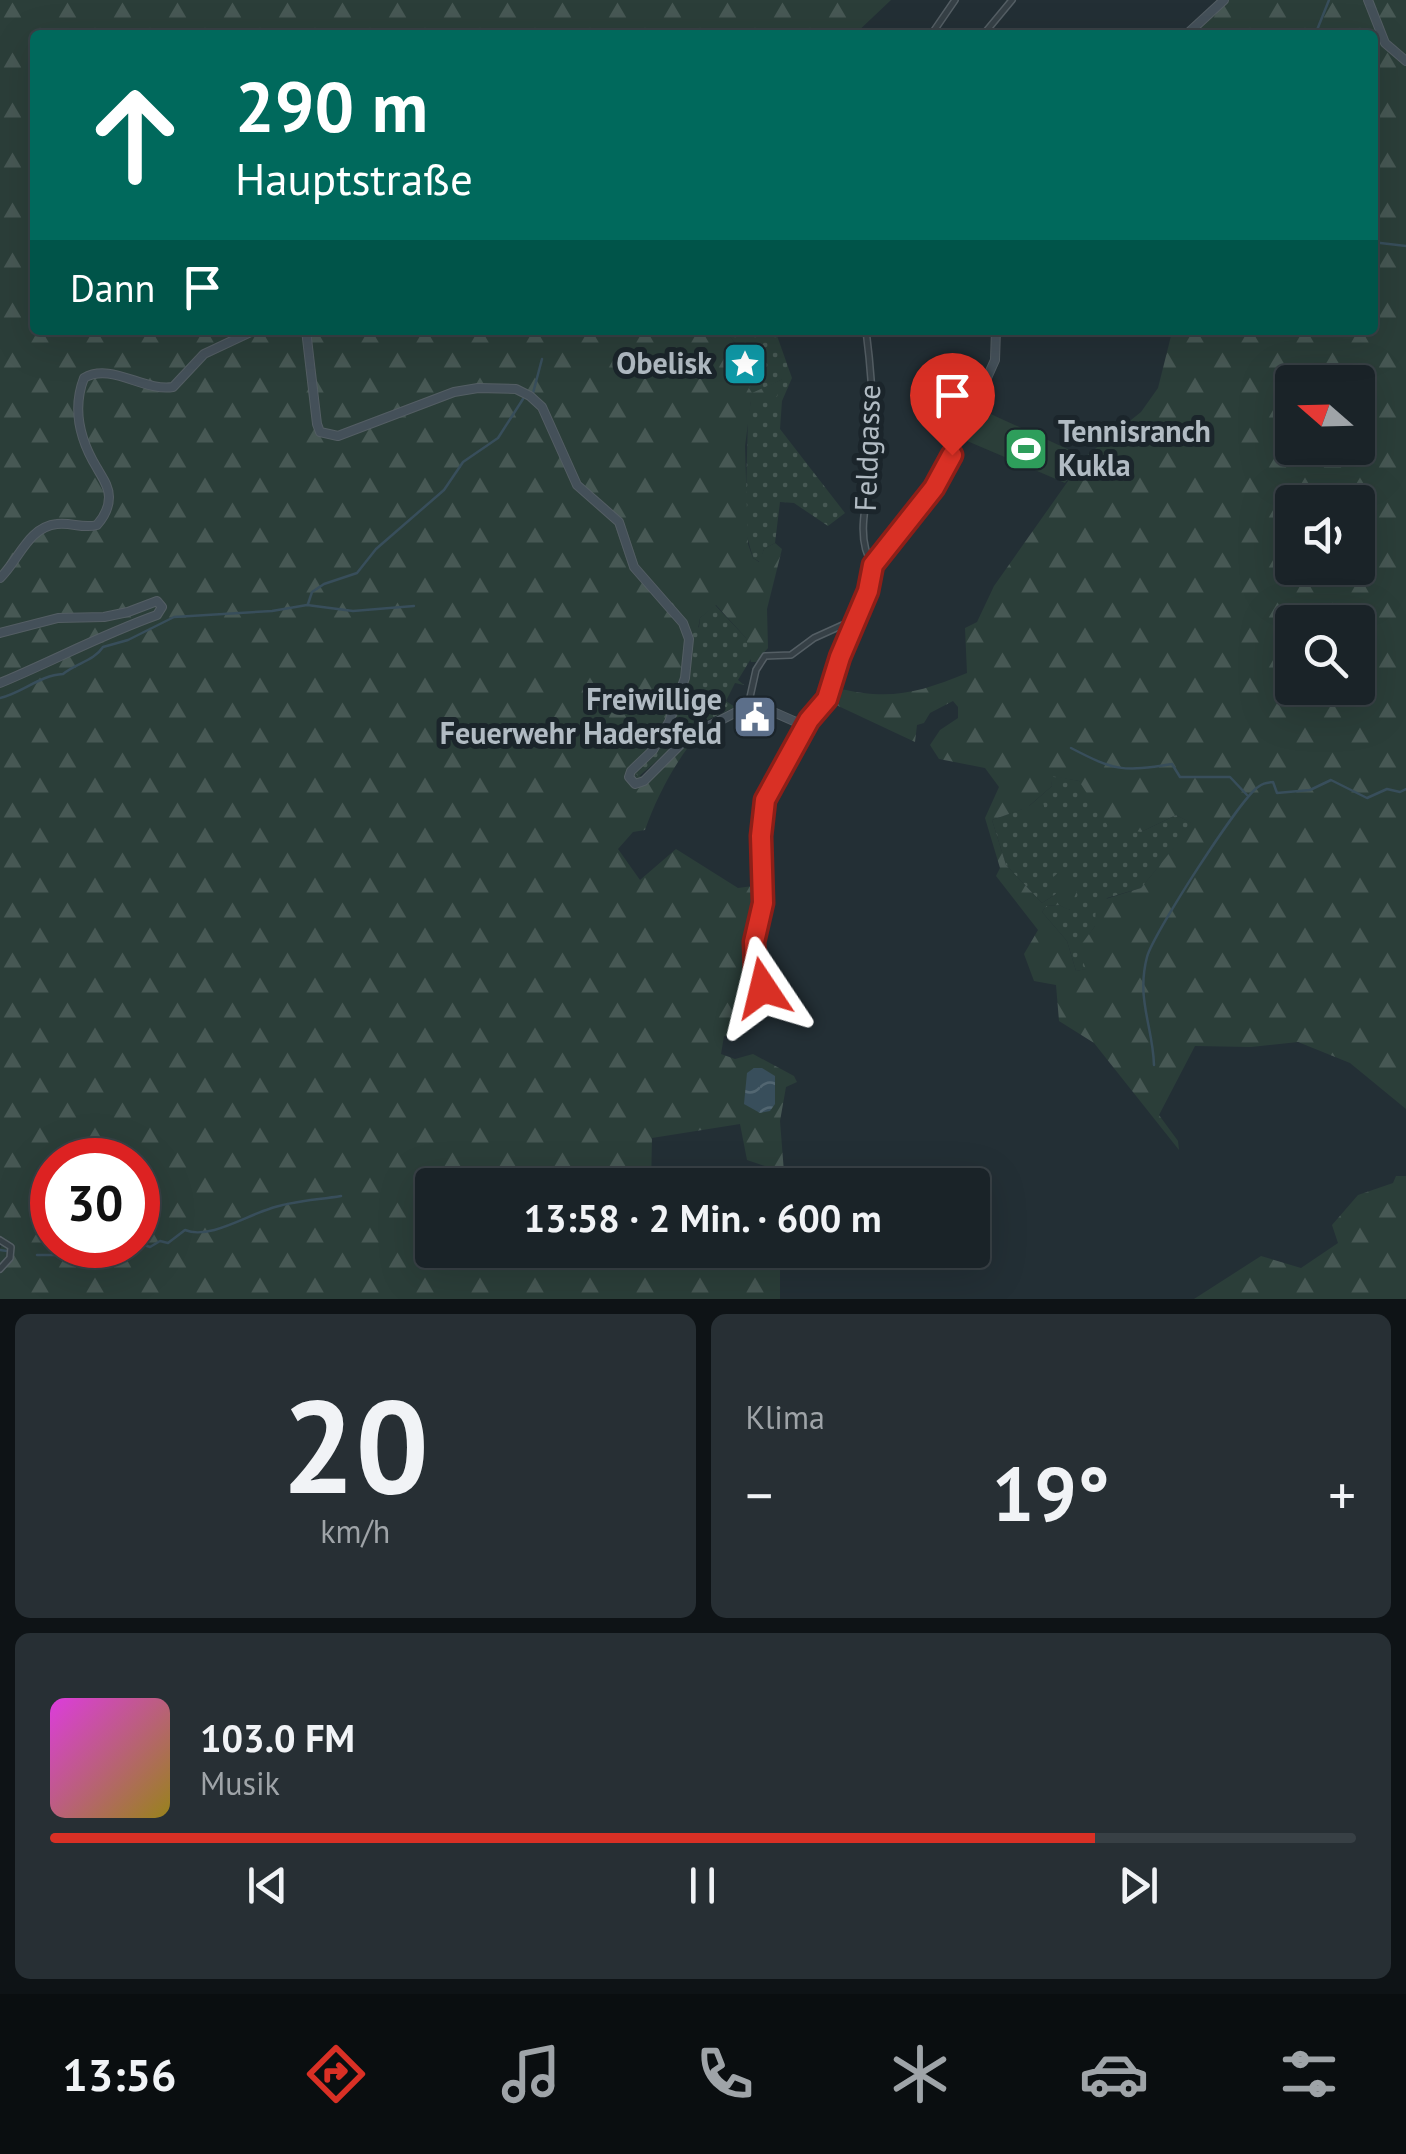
<!DOCTYPE html>
<html lang="de">
<meta charset="utf-8">
<style>
body{margin:0;font-family:"PT Sans",sans-serif;background:#272f34;color:#f1f3f6;height:100vh;display:flex;flex-direction:column;font-size:38px;white-space:nowrap}
*{box-sizing:border-box;margin:0}
p{font-size:32px;color:#9fa4a8}
.icon{flex:none;width:55px;height:55px;fill:none;stroke:currentColor;stroke-width:2;stroke-linecap:round;stroke-linejoin:round}
.map{position:relative;height:1299px;overflow:hidden}
.sheet{display:flex;flex-direction:column;gap:15px;padding:15px;background:#0e1316;flex:1}
.sheet>*{flex:none}
.hud{position:absolute;left:30px;top:30px;width:1348px;height:305px;border-radius:10px;box-shadow:0 10px 40px #0002,0 0 0 2px #384045;background:#00695c;color:#fff;overflow:hidden}
.needle{width:65px;rotate:290deg}
.controls{position:absolute;left:1275px;top:365px;display:grid;gap:20px}
.controls a{display:grid;place-items:center;width:100px;height:100px;border-radius:10px;background:#1a2328;box-shadow:0 10px 40px #0002,0 0 0 2px #384045;font-size:50px}
.speed{position:absolute;left:30px;top:1138px;display:flex;gap:20px;font-size:50px;font-weight:700;text-align:center}
.speed>*{display:grid;place-content:center;width:130px;height:130px;border-radius:50%;background:#1a2328;box-shadow:0 10px 40px #0002,0 0 0 2px #384045;line-height:1}
.speed .limit{border:15px solid #d22;background:#fff;color:#111}
.pin{position:absolute;display:grid;place-items:center;width:85px;height:85px;color:#fff;margin:-102px -42px;border-radius:50% 50% 50% 0;rotate:-45deg;box-shadow:0 0 10px #0007}
.pin .icon{rotate:45deg}
.me{position:absolute;width:110px;margin:-55px;rotate:350deg;stroke-linejoin:round;filter:drop-shadow(0 0 8px #0008)}
.turn{display:flex;align-items:center;gap:35px;height:210px;padding:0 40px;font-size:45px}
.turn .icon{width:130px;height:130px;stroke-width:2.5}
.turn b{display:block;font-size:70px;line-height:85px}
.then{display:flex;align-items:center;height:95px;padding:0 40px;background:#0003;gap:20px;font-size:38px}
.big{font-size:75px;font-weight:700;line-height:1.1}
.sheet .card{flex:1;display:flex;flex-direction:column;justify-content:center;gap:15px;min-width:0;padding:0 35px;border-radius:15px;background:#272f34}
.sheet .dial{align-items:center;gap:0}
.dial b{font-size:130px;line-height:1}
.song{display:flex;align-items:center;gap:30px}
.cover{width:120px;height:120px;border-radius:15px;background:linear-gradient(135deg,hsl(300 70% 55%),hsl(50 70% 35%))}
.played{height:10px;border-radius:5px;background:linear-gradient(90deg,#d93025 80%,#384045 80%)}
.keys{display:flex;justify-content:space-around;direction:ltr}
.heat{display:flex;justify-content:space-between;align-items:center;font-size:55px;direction:ltr}
.sheet .tiles{flex:1;display:grid;gap:15px;grid-template-columns:1fr 1fr}
.card:last-child{grid-column:span 2}
.trip{position:absolute;left:415px;top:1168px;width:575px;height:100px;border-radius:10px;background:#1a2328;box-shadow:0 10px 40px #0002,0 0 0 2px #384045;font-weight:700;line-height:100px;text-align:center}
.dock{display:flex;height:160px;justify-content:space-around;align-items:center;background:#0a0e10;color:#9fa4a8}
.dock .icon{width:70px;height:70px}
.dock .current{color:#d93025}
.dock b{font-size:45px;color:#f1f3f6}
.map>svg:first-child{display:block}
.green{fill:url(#green-dots)}
.forest{fill:url(#forest-firs);fill-rule:evenodd}
.pitch{fill:#2b3e39}
.water{fill:url(#water-waves)}
.lines{fill:none;stroke-linecap:round;stroke-linejoin:round}
.stream{stroke:#384e5b;stroke-width:2.5}
.street-casing{stroke:#545e64;stroke-width:8}
.secondary-casing{stroke:#545e64;stroke-width:10}
.street{stroke:#364046;stroke-width:5}
.secondary{stroke:#445059;stroke-width:8}
.route-casing{stroke:#8d1f18;stroke-width:25}
.route{stroke:#d93025;stroke-width:18}
.labels{text-anchor:middle;stroke-width:10;stroke-linejoin:round;paint-order:stroke}
.poi-label{font-size:30px;font-weight:bold;fill:#b1bbc3;stroke:#1b252b;text-anchor:end}
.street-label{font-size:30px;fill:#b1bbc3;stroke:#1b252b}
</style>
<div class="map">
<svg width="1406" height="1299" viewBox="0 0 1406 1299">
<defs>
<pattern id="green-dots" width="8" height="8" patternUnits="userSpaceOnUse" patternTransform="scale(2.5)"><rect width="8" height="8" fill="#2b3e39"/><path d="M2 2h.1M6 6h.1" fill="none" stroke="#475854" stroke-width="1.8" stroke-linecap="round"/></pattern>
<pattern id="forest-firs" width="22" height="20" patternUnits="userSpaceOnUse" patternTransform="scale(2.5)"><rect width="22" height="20" fill="#2b3e39"/><path d="M5 1l3.5 6h-7zM16 11l3.5 6h-7z" fill="#475854"/></pattern>
<pattern id="water-waves" width="16" height="10" patternUnits="userSpaceOnUse" patternTransform="scale(2.5)"><rect width="16" height="10" fill="#384e5b"/><path d="M0 5q4-4 8 0t8 0" fill="none" stroke="#526671"/></pattern>
</defs>
<rect width="100%" height="100%" fill="#232f35"/>
<g class="green">
<polygon points="724,330 775,330 792,378 782,401 780,429 845,513 828,526 794,503 780,502 775,543 764,549 760,562 753,558 745,529 748,417 751,401 783,379 752,394 749,388 754,379 748,371 739,369 737,345"/>
<path d="M715,605L746,638L752,657L738,680L744,685L735,683L726,701L735,707L701,723L638,777L635,773C642,762 655,756 662,744C682,711 692,669 692,631L699,627L700,618Z"/>
<polygon points="1050,775 1079,781 1141,832 1176,815 1194,824 1141,888 1107,898 1095,926 1079,949 1087,969 1076,971 1067,941 1042,912 1046,906 1059,905 1070,910 1056,894 1042,903 1006,865 992,820 1028,807 1052,786"/>
</g>
<g class="forest">
<path d="M0,0H891L854,35H35V330H724C734,341 746,354 739,369L748,371L754,379L749,388L752,393L785,378L774,402L751,401L745,446L748,544L753,558L759,562L764,549L775,543L782,549L767,609L768,648L756,662H751L746,638L716,605L700,618L698,629L692,631C692,670 682,713 660,746C653,758 639,762 636,776H643L701,723L704,727C678,757 658,793 645,830L633,832L618,849L640,880L676,849L738,888L753,886V859L760,857V902L751,968L758,986L738,1037L724,1036L721,1054L735,1059L753,1054L794,1076L797,1082L786,1087L780,1121L785,1185H763L765,1166L747,1160L740,1124L652,1138L651,1185H432V1250H780V1299H0V1249L4,1240L0,1239ZM52,1160H138V1245H52Z"/>
<path d="M1229,0H1406V1109L1350,1063L1298,1042L1251,1047L1195,1046L1159,1115L1178,1141L1179,1150L1094,1043L1059,1021L1056,985L1034,981L1024,954L1038,930L996,876L1000,868L985,818L999,787L985,768L939,759L930,745L940,730L958,718V707L953,701L930,713L924,723L917,725L915,742L834,704L837,688C890,701 918,693 967,673L965,628L977,622L994,586L1085,457L1141,412L1158,388L1171,336L1157,330H1372V35H1190ZM1292,382H1358V448H1292ZM1292,502H1358V568H1292ZM1292,622H1358V688H1292ZM1051,776L1079,781L1108,826L1141,832L1176,815L1193,824L1141,888L1096,902L1095,926L1078,949L1086,969L1076,971L1067,941L1042,912L1046,906L1059,905L1069,910L1077,891L1073,879L1060,871L1050,880L1056,894L1042,903L1006,865L992,820L1023,809L1025,820H1035L1046,815L1043,802L1029,806L1052,786Z"/>
<polygon points="1396,1176 1406,1176 1406,1299 1194,1299 1261,1256 1301,1268 1338,1243 1332,1225 1358,1195 1393,1183"/>
</g>
<polygon class="pitch" points="982,410 1085,457 1065,483 967,441"/>
<polygon class="water" points="754,1068 762,1068 775,1076 775,1104 770,1111 760,1113 744,1104 747,1073"/>
<g class="lines">
<g class="stream">
<polyline points="1315,35 1329,0"/>
<polyline points="1372,242 1406,246"/>
<polyline points="533,393 542,359"/>
<polyline points="308,604 312,592 324,584 357,573 376,549 444,490 463,462 498,438 523,399"/>
<path d="M0,698C22,693 40,675 63,674C76,663 94,661 103,647L128,640L174,617L272,611L307,605L353,611L414,606"/>
<path d="M1071,748C1115,771 1123,772 1172,764L1180,777H1230L1247,795"/>
<path d="M1154,1065C1153,1027 1136,999 1147,957C1153,934 1240,799 1258,787C1263,783 1266,783 1273,782L1277,793L1310,790L1331,780L1367,798L1387,789L1400,792L1406,789"/>
<path d="M138,1243L150,1247L160,1241L168,1243L185,1230C208,1240 246,1216 269,1209C291,1201 317,1200 341,1196"/>
<polyline points="0,1250 7,1251"/>
<polyline points="37,1255 71,1255 122,1245"/>
</g>
<defs>
<g id="street">
<polyline points="931,35 955,0"/>
<polyline points="983,35 1012,0"/>
<path d="M866,330C871,369 874,409 873,449C873,484 851,534 873,565"/>
<polyline points="748,706 756,670 765,656 791,655 814,638 856,619"/>
<path d="M763,988C747,953 762,925 764,889C765,860 757,831 765,803C773,773 794,746 809,720"/>
<polyline points="0,1240 11,1247 10,1258 0,1269"/>
</g>
<g id="secondary">
<polyline points="1368,0 1385,43 1406,61"/>
<polyline points="1186,35 1224,0"/>
<polyline points="306,330 317,424 320,432 338,436 454,392 478,388 516,389 530,396 542,407 577,485 619,522 634,567 683,623 689,639 685,678 669,722 653,750 631,771 629,777 635,784 644,781 688,737 748,706 762,707 796,722 809,720 818,713 827,699 840,657 862,609 873,565 933,488 959,440 995,360 996,330"/>
<path d="M0,578C19,560 28,527 57,524C71,522 83,529 97,525C104,517 109,507 109,497C109,486 102,477 97,468C80,440 72,409 84,378C111,362 144,392 173,387L204,354L255,330"/>
<path d="M0,633L58,618L104,617L128,612L157,601L162,607L157,615C103,634 53,661 0,683"/>
</g>
</defs>
<use href="#street" class="street-casing"/>
<use href="#secondary" class="secondary-casing"/>
<use href="#street" class="street"/>
<use href="#secondary" class="secondary"/>
</g>
<g class="lines">
<defs>
<polyline id="route" points="763,988 755,970 754,942 763,903 761,836 765,800 809,720 827,699 840,657 868,591 873,565 934,488 952,455"/>
</defs>
<use href="#route" class="route-casing"/>
<use href="#route" class="route"/>
</g>
<defs>
<symbol id="sight-square" viewBox="-11 -11 22 22"><rect x="-9" y="-9" width="18" height="18" rx="4" fill="#0f9aa8" stroke="#1b252b"/><path d="M0-6L1.8-2.2L6-1.7L2.9 1.2L3.7 5.4L0 3.3L-3.7 5.4L-2.9 1.2L-6-1.7L-1.8-2.2Z" fill="#fff"/></symbol>
<symbol id="stadium-square" viewBox="-11 -11 22 22"><rect x="-9" y="-9" width="18" height="18" rx="4" fill="#2e9e5b" stroke="#1b252b"/><path d="M0-5a6.5 5 0 1 0 0 10a6.5 5 0 1 0 0-10ZM-3.5-1.8h7v3.6h-7Z" fill="#fff"/></symbol>
<symbol id="civic-square" viewBox="-11 -11 22 22"><rect x="-9" y="-9" width="18" height="18" rx="4" fill="#5c6f8a" stroke="#1b252b"/><path d="M-.6-6.5H3V-4.5H.6V-3L4-1V1h2V6H-6V1h2V-1L-.6-3ZM-1.2 2.5V6h2.4V2.5Z" fill="#fff"/></symbol>
</defs>
<g fill-rule="evenodd">
<use href="#sight-square" x="720" y="339" width="50" height="50"/>
<use href="#stadium-square" x="1001" y="424" width="50" height="50"/>
<use href="#civic-square" x="730" y="692" width="50" height="50"/>
</g>
<g class="labels">
<g class="poi-label">
<text x="712" y="374">Obelisk</text>
<text x="1058" y="442" text-anchor="start">Tennisranch<tspan x="1058" dy="34">Kukla</tspan></text>
<text x="722" y="710">Freiwillige<tspan x="722" dy="34">Feuerwehr Hadersfeld</tspan></text>
</g>
<g class="street-label">
<text transform="translate(868 448) rotate(-88)" y="10">Feldgasse</text>
</g>
</g>
</svg>
<div class="controls">
<a><svg class="needle" viewBox="-14 -14 28 28"><path d="M0-13l5 13h-10z" fill="#e53935"/><path d="M0 13l5-13h-10z" fill="#9fa4a8"/></svg></a>
<a><svg class="icon" aria-label="sound" viewBox="0 0 24 24"><path d="M4 9h4l5-4v14l-5-4H4zM17 9q2 3 0 6"/></svg></a>
<a><svg class="icon" aria-label="search" viewBox="0 0 24 24"><circle cx="10" cy="10" r="6"/><path d="M15 15l6 6"/></svg></a>
</div>
<div class="speed"><div class="limit">30</div></div>
<div class="pin" style="left:952px;top:455px;background:#d93025"><svg class="icon" aria-label="arrive" viewBox="0 0 24 24"><path d="M6 21V4h12l-3 4 3 4H6"/></svg></div>
<svg class="me" style="left:763px;top:988px" viewBox="-20 -20 40 40"><path d="M0-17L14 15 0 8-14 15z" fill="#d93025" stroke="#fff" stroke-width="4"/></svg>
<div class="trip">13:58 · 2 Min. · 600 m</div>
<div class="hud">
<div class="turn"><svg class="icon" aria-label="ahead" viewBox="0 0 24 24"><path d="M12 20V5M6 11l6-6 6 6"/></svg><div><b>290 m</b>Hauptstraße</div></div>
<div class="then">Dann<svg class="icon" aria-label="arrive" viewBox="0 0 24 24"><path d="M6 21V4h12l-3 4 3 4H6"/></svg></div>
</div>
</div>
<section class="sheet">
<div class="tiles">
<div class="card dial"><b>20</b><p>km/h</p></div>
<div class="card"><p>Klima</p>
<div class="heat"><a>−</a><b class="big">19°</b><a>+</a></div>
</div>
<div class="card">
<div class="song"><i class="cover"></i><div><b>103.0 FM</b><p>Musik</p></div></div>
<div class="played"></div>
<div class="keys"><svg class="icon" aria-label="previous" viewBox="0 0 24 24"><path d="M18 5L8 12l10 7zM5 5v14"/></svg><svg class="icon" aria-label="pause" viewBox="0 0 24 24"><path d="M8 5v14M16 5v14"/></svg><svg class="icon" aria-label="next" viewBox="0 0 24 24"><path d="M6 5l10 7-10 7zM19 5v14"/></svg></div>
</div>
</div>
</section>
<nav class="dock">
<b>13:56</b>
<svg class="icon current" aria-label="directions" viewBox="0 0 24 24"><path d="M12 3l9 9-9 9-9-9zM9 14v-3h6M13 9l2 2-2 2"/></svg>
<svg class="icon" aria-label="music" viewBox="0 0 24 24"><path d="M9 18V5l10-2v13"/><circle cx="6" cy="18" r="3"/><circle cx="16" cy="16" r="3"/></svg>
<svg class="icon" aria-label="phone" viewBox="0 0 24 24"><path d="M5 4h4l2 5-3 2q2 4 5 5l2-3 5 2v4C11 20 4 13 5 4z"/></svg>
<svg class="icon" aria-label="climate" viewBox="0 0 24 24"><path d="M12 3v18M4 7l16 10M4 17L20 7"/></svg>
<svg class="icon" aria-label="car" viewBox="0 0 24 24"><path d="M5 17H2v-5l4-1 3-4h7l3 4 3 1v5h-3M9 17h6M6 11h13"/><circle cx="7" cy="17" r="2"/><circle cx="17" cy="17" r="2"/></svg>
<svg class="icon" aria-label="filters" viewBox="0 0 24 24"><path d="M4 7h16M4 17h16"/><circle cx="9" cy="7" r="2"/><circle cx="15" cy="17" r="2"/></svg>
</nav>
